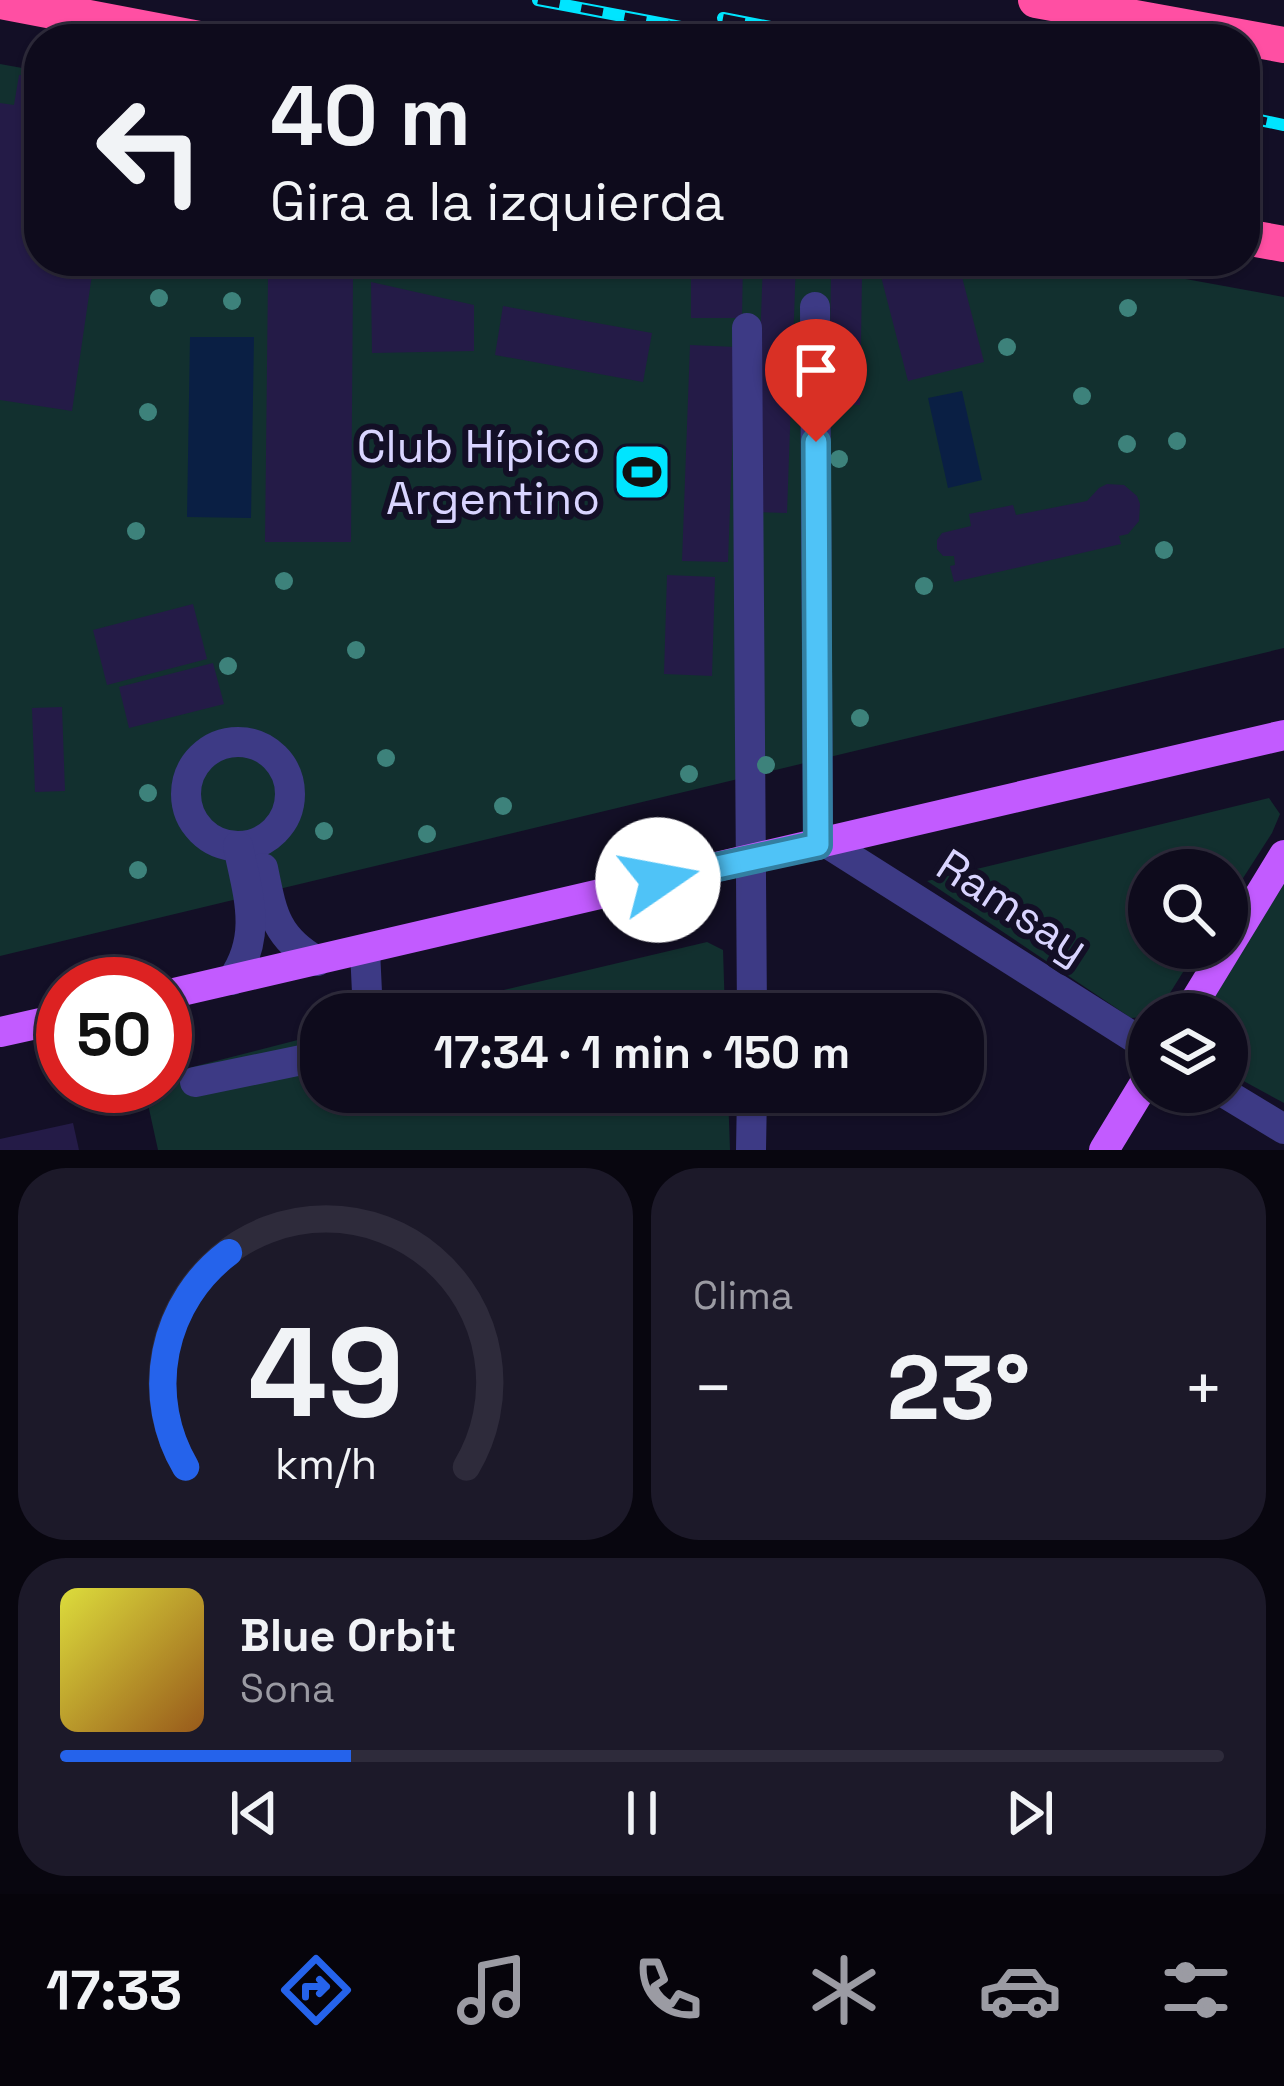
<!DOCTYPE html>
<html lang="es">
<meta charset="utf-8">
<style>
body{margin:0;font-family:"Space Grotesk",sans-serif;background:#1c1929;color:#f1f3f6;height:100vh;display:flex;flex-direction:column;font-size:45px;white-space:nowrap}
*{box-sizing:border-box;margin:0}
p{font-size:39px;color:#9b9ba3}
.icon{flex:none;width:66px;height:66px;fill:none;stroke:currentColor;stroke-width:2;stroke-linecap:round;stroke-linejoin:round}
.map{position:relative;height:1150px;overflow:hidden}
.drawer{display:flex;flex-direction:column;gap:18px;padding:18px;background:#08060f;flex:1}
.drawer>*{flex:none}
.hud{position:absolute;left:24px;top:24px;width:1236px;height:252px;border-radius:48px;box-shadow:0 3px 9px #0004,0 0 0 3px #2e2b3b;background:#0e0b1c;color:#f1f3f6;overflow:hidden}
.buttons{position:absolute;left:1128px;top:849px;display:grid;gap:24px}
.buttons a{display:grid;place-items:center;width:120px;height:120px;border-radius:50%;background:#0e0b1c;box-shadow:0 3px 9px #0004,0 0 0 3px #2e2b3b;font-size:60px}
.speed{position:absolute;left:36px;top:957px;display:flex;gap:24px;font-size:60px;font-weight:700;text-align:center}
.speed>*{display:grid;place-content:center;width:156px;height:156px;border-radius:50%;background:#0e0b1c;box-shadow:0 3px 9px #0004,0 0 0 3px #2e2b3b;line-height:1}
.speed .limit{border:18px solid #d22;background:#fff;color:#111}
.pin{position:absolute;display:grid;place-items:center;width:102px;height:102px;color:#fff;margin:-123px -51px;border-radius:50% 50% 50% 0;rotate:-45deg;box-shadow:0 0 12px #0007}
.pin .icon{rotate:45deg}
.me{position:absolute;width:132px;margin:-66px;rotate:78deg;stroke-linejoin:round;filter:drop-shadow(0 0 9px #0008)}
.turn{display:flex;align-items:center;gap:42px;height:252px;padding:0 48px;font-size:54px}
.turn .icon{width:156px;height:156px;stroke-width:2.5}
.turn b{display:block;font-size:84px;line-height:102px}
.big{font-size:90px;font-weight:700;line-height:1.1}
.drawer .card{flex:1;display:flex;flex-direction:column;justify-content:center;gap:18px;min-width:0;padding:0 42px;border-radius:48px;background:#1c1929}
.drawer .dial{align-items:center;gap:0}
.dial svg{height:312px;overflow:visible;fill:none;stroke:#2e2b3b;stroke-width:7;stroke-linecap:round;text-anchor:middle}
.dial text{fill:#f1f3f6;stroke:none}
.song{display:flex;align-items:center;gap:36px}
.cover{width:144px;height:144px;border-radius:18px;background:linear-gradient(135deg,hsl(60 70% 55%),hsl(30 70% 35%))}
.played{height:12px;border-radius:6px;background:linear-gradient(90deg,#2563eb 25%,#2e2b3b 25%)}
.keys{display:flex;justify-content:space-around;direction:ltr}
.heat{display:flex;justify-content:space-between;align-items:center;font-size:66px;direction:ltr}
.drawer .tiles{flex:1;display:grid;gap:18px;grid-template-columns:1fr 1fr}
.card:last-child{grid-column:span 2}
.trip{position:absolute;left:300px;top:993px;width:684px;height:120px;border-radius:48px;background:#0e0b1c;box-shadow:0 3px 9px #0004,0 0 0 3px #2e2b3b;font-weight:700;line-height:120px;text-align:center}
.menu{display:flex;height:192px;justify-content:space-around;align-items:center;background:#06040b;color:#9b9ba3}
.menu .icon{width:84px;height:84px}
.menu .active{color:#2563eb}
.menu b{font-size:54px;color:#f1f3f6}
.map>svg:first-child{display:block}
.green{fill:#12302f}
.water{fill:#0a1f44}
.building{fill:#241b47}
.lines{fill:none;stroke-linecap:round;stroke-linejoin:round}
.minor{stroke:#3d3a85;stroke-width:30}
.major{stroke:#c25bff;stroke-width:30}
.highway{stroke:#ff4fa3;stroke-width:36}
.rail-casing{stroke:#00e5ff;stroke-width:12}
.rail{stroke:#130f26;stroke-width:8;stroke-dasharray:22;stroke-linecap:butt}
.tree{fill:#3d827b}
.route-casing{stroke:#337fa1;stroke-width:30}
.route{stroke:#4fc3f7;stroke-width:21}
.labels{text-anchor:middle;stroke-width:12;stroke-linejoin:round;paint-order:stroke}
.poi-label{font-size:45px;fill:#d9d4ff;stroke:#130f26;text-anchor:end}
.street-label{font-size:45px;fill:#d9d4ff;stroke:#130f26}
</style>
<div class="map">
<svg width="1284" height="1150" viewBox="0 0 1284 1150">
<rect width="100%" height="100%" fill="#130f26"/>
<g class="green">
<polygon points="0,64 39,71 39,261 1087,261 1284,297 1284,648 0,956"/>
<polygon points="1269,798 1280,814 1272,833 1227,903 1227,870 1149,870 1149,948 1198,948 1160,1009 1145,1017 1131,1018 927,881"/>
<polygon points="1284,879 1284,1103 1227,1072 1227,1014 1201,1014"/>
<polygon points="707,942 723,950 725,1014 402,1014"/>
<polygon points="321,1034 321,1092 728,1092 730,1150 158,1150 144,1086 165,1086 165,1074"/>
</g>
<g class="water">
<polygon points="190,337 254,337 251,518 187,517"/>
<polygon points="962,391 982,480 948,488 928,398"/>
</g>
<g class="building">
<polygon points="19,75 39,78 39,261 94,261 72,411 0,400 0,103 14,105"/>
<polygon points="691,261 743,261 742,318 691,318"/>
<polygon points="763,261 796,261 787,513 754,512"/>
<polygon points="877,261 903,261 961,273 984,362 908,381"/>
<polygon points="268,276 353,276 351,542 265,542"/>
<polygon points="831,277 862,278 860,405 829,405"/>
<polygon points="371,282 474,305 474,351 372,353"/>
<polygon points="503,306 652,333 643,382 495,355"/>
<polygon points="690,345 736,347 728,562 682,561"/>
<polygon points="1107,484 1124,485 1137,496 1140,504 1139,521 1128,534 1119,536 1121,544 954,582 950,566 955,565 954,556 943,556 937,549 937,540 942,533 971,526 969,514 1013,505 1016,515 1087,501 1099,488"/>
<polygon points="667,575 715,577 712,676 664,674"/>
<polygon points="193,604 207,659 107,685 93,630"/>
<polygon points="213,663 224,704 129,728 119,687"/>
<polygon points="62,707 65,791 35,792 32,708"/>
<polygon points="73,1123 79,1150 0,1150 0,1139"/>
</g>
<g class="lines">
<g class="minor">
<polyline points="815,307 818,845"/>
<polyline points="747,328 752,1014"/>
<circle cx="238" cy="794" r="52"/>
<polyline points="827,843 1149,1047"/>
<path d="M263,868C272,912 275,937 317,961"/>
<polyline points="365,950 368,1014"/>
<path d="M232,980C263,936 248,895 238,846"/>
<polyline points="195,1082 321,1056"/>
<polyline points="1223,1092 1284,1129"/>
<polyline points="751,1150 752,1092"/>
</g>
<g class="major">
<polyline points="165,995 1284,735"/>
<polyline points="1187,1014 1284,855"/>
<polyline points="0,1032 63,1018"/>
<polyline points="1104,1150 1149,1076"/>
</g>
<g class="highway">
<polyline points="1036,0 1284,45"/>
<polyline points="0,1 199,39"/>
<polyline points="1245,237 1284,244"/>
</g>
<defs>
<g id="rail">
<polyline points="538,0 744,39"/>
<polyline points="723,18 834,39"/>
<polyline points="1245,117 1284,125"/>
</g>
</defs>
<use href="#rail" class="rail-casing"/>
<use href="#rail" class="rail"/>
</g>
<g class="tree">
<circle cx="159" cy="298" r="9"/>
<circle cx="232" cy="301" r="9"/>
<circle cx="1128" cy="308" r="9"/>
<circle cx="1007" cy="347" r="9"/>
<circle cx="1082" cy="396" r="9"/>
<circle cx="148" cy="412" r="9"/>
<circle cx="1177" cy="441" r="9"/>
<circle cx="1127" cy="444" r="9"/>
<circle cx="839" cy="459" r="9"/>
<circle cx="136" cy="531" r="9"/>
<circle cx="1164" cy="550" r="9"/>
<circle cx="284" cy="581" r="9"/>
<circle cx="924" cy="586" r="9"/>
<circle cx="356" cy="650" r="9"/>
<circle cx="228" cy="666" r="9"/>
<circle cx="860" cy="718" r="9"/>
<circle cx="386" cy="758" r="9"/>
<circle cx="766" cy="765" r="9"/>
<circle cx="689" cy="774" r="9"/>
<circle cx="148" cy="793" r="9"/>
<circle cx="503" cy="806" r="9"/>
<circle cx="324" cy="831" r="9"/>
<circle cx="427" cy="834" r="9"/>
<circle cx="138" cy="870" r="9"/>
<circle cx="1022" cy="916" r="9"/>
</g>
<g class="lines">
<defs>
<polyline id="route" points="658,880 818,845 816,442"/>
</defs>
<use href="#route" class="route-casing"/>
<use href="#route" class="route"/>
</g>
<defs>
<symbol id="stadium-square" viewBox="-11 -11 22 22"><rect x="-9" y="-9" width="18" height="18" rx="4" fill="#00e5ff" stroke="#130f26"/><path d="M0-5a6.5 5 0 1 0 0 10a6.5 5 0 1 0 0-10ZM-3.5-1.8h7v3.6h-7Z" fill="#111"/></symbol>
</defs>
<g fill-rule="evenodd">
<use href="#stadium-square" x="609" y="439" width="66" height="66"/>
</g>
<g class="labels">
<g class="poi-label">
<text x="600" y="462">Club Hípico<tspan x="600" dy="52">Argentino</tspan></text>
</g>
<g class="street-label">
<text transform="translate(1013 906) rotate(33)" y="16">Ramsay</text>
</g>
</g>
</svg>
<div class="buttons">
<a><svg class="icon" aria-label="search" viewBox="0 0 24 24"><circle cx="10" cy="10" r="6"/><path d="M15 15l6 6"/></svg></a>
<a><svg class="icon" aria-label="layers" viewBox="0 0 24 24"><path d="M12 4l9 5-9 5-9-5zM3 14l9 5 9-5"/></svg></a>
</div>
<div class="speed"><div class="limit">50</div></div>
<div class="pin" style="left:816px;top:442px;background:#d93025"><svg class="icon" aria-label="arrive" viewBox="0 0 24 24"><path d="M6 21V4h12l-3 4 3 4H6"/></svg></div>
<svg class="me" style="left:658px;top:880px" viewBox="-20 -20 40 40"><circle r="19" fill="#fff"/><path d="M0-13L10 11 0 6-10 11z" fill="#4fc3f7"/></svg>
<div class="trip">17:34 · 1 min · 150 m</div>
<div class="hud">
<div class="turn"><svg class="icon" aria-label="left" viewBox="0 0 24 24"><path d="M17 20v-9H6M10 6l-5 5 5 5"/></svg><div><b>40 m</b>Gira a la izquierda</div></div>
</div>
</div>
<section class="drawer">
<div class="tiles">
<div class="card dial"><svg viewBox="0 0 100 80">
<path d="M14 69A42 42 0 1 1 86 69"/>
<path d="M14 69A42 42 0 0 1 25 14" stroke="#2563eb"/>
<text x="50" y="56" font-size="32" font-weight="700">49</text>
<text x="50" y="72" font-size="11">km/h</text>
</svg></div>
<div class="card"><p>Clima</p>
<div class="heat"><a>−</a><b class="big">23°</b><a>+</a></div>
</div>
<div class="card">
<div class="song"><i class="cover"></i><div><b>Blue Orbit</b><p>Sona</p></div></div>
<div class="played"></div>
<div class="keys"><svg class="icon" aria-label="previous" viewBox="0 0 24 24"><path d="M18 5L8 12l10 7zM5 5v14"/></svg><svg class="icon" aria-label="pause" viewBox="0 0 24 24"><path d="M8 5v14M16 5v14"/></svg><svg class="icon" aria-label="next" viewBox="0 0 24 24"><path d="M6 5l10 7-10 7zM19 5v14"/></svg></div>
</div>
</div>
</section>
<nav class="menu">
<b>17:33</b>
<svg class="icon active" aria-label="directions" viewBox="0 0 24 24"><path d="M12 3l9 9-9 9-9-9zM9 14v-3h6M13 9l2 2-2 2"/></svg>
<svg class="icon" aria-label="music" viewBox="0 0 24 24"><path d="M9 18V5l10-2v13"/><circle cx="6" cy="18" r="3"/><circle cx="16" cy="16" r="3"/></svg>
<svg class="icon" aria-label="phone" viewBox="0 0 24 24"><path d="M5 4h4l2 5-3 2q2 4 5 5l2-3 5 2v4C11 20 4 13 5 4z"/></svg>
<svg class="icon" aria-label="climate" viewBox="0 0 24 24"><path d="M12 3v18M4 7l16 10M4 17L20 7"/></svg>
<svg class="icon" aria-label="car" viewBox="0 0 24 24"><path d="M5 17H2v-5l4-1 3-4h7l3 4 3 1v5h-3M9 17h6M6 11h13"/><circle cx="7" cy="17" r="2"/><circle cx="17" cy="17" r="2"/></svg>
<svg class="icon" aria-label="filters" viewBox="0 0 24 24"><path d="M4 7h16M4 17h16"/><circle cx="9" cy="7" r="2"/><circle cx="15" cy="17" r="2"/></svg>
</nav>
